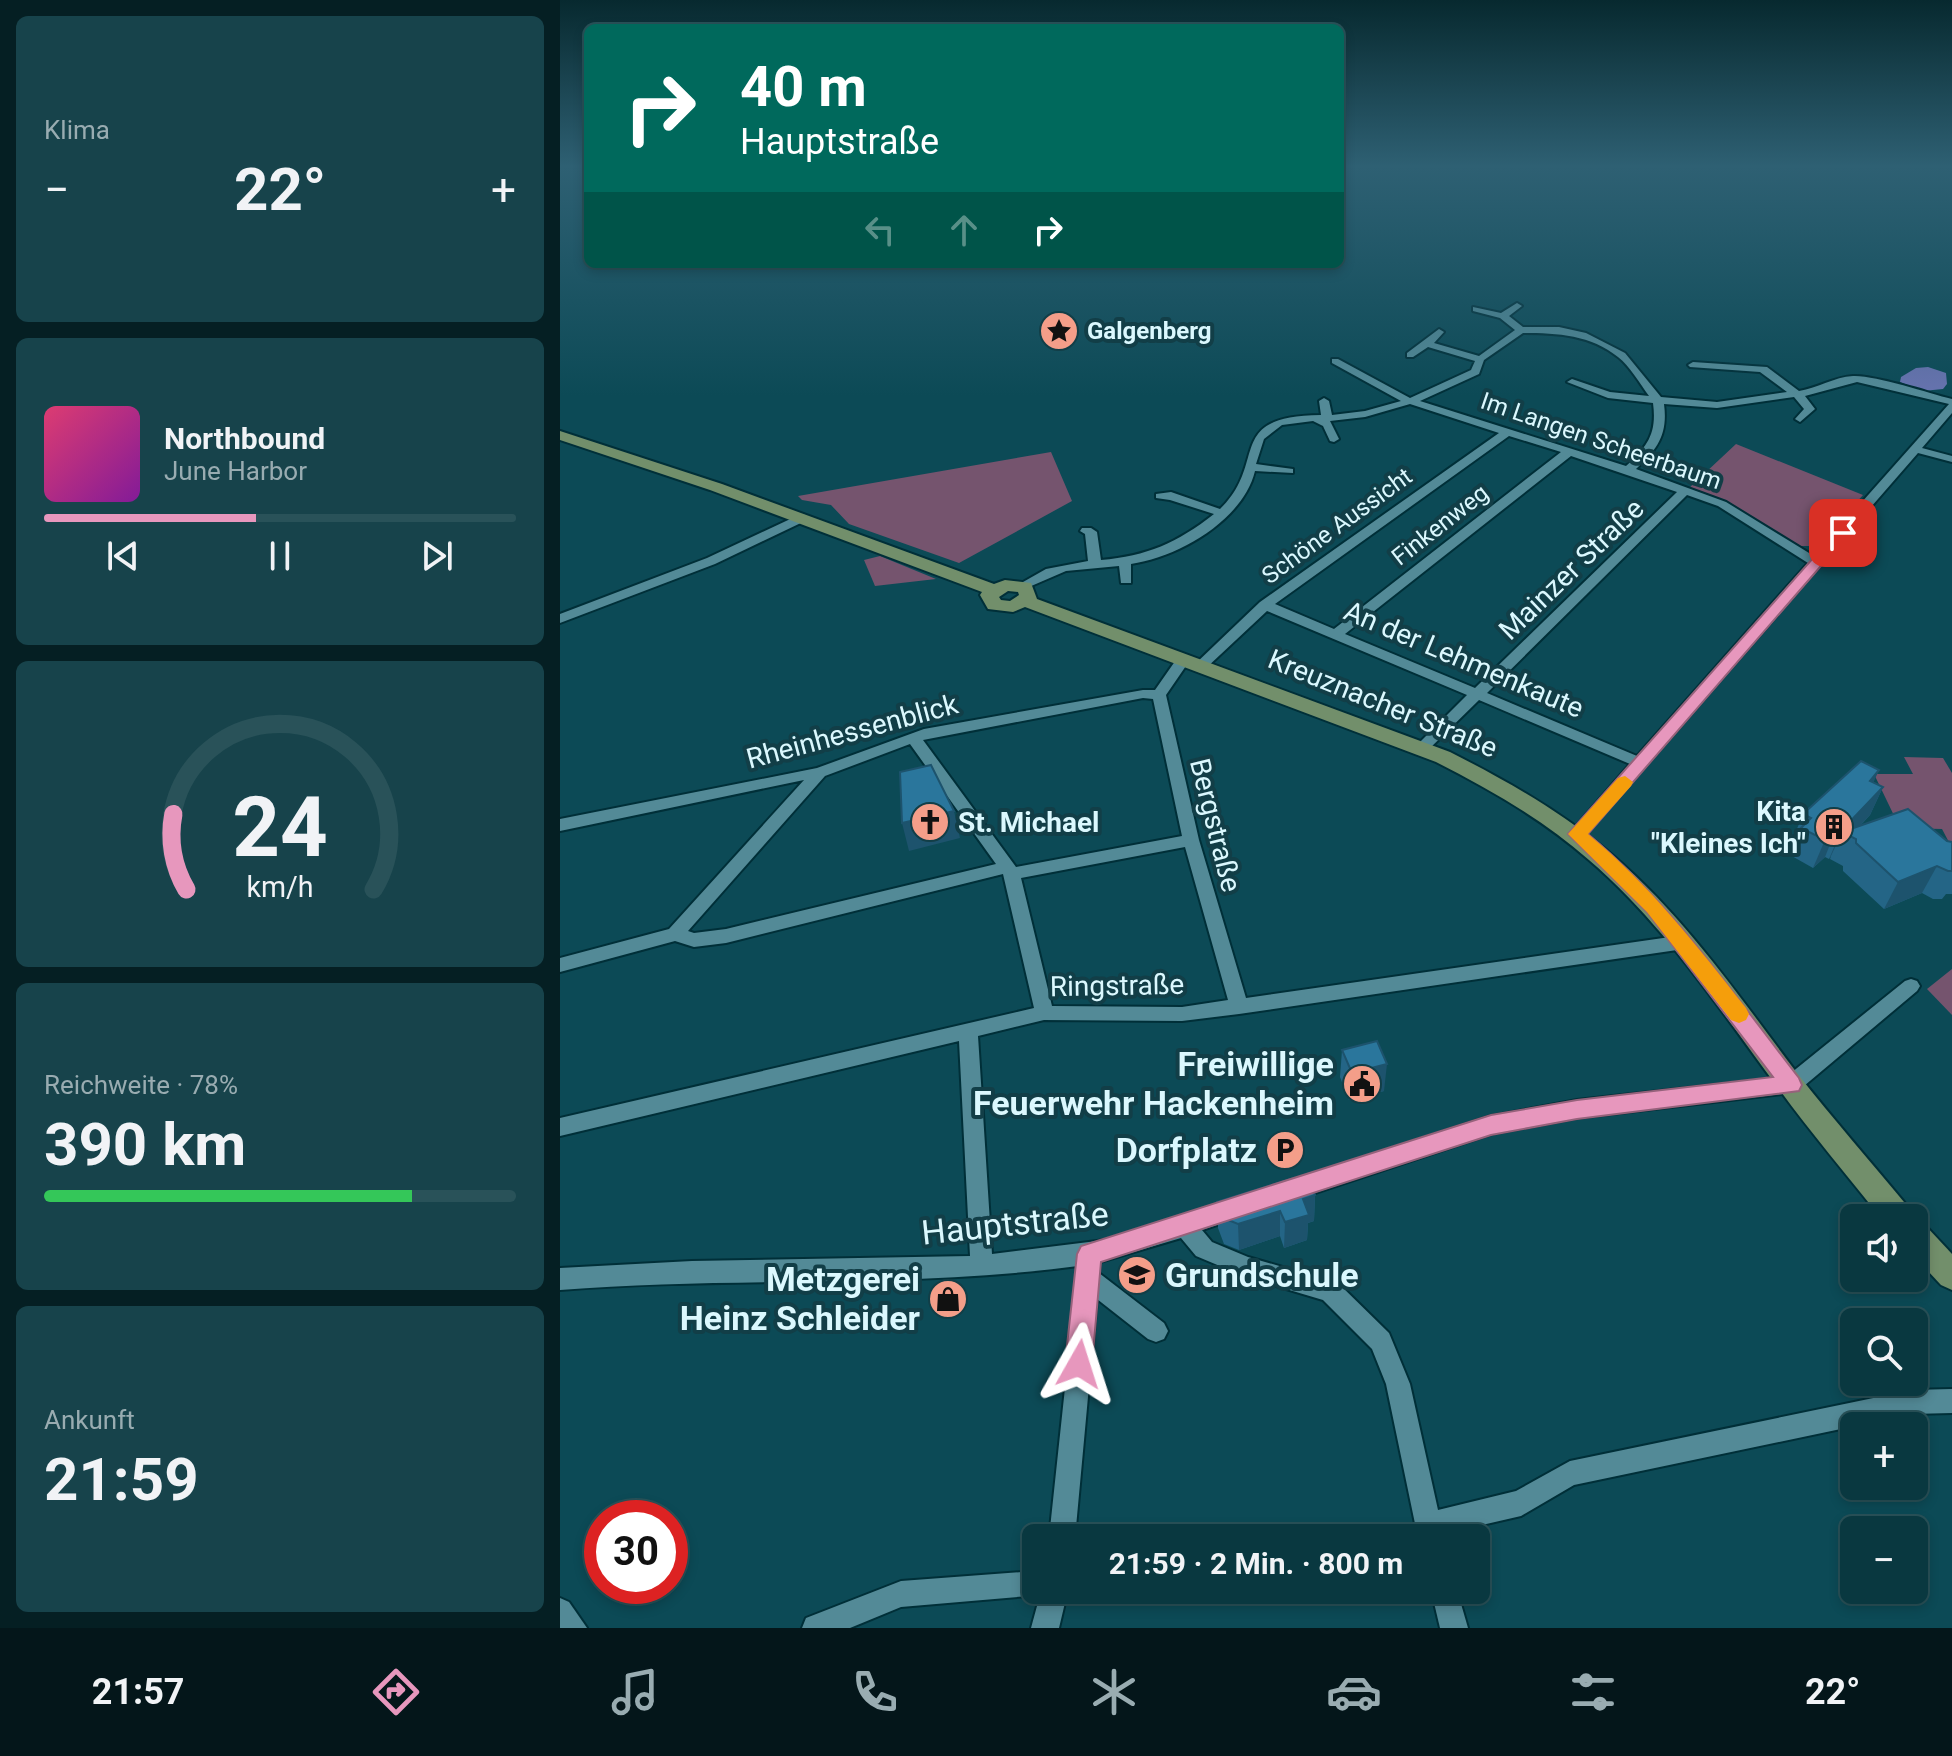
<!DOCTYPE html>
<html lang="de">
<meta charset="utf-8">
<style>
body{margin:0;font-family:Roboto,sans-serif;background:#17434b;color:#f1f3f6;height:100vh;display:flex;flex-direction:column;font-size:30px;white-space:nowrap}
*{box-sizing:border-box;margin:0}
p{font-size:26px;color:#99acb1}
.icon{flex:none;width:44px;height:44px;fill:none;stroke:currentColor;stroke-width:2;stroke-linecap:round;stroke-linejoin:round}
.map{position:relative;flex:1;overflow:hidden}
.sheet{display:flex;flex-direction:column;gap:16px;padding:16px;background:#051f23;width:560px}
.sheet>*{flex:none}
.hud{position:absolute;left:24px;top:24px;width:760px;height:244px;border-radius:12px;box-shadow:0 4px 12px #0003,0 0 0 2px #295259;background:#00695c;color:#fff;overflow:hidden}
.controls{position:absolute;left:1280px;top:1204px;display:grid;gap:16px}
.controls a{display:grid;place-items:center;width:88px;height:88px;border-radius:12px;background:#093840;box-shadow:0 4px 12px #0003,0 0 0 2px #295259;font-size:40px}
.speed{position:absolute;left:24px;top:1500px;display:flex;gap:16px;font-size:40px;font-weight:700;text-align:center}
.speed>*{display:grid;place-content:center;width:104px;height:104px;border-radius:50%;background:#093840;box-shadow:0 4px 12px #0003,0 0 0 2px #295259;line-height:1}
.speed .limit{border:12px solid #d22;background:#fff;color:#111}
.pin{position:absolute;display:grid;place-items:center;width:68px;height:68px;color:#fff;margin:-34px;border-radius:16px;box-shadow:0 4px 12px #0006}
.me{position:absolute;width:88px;margin:-44px;rotate:6deg;stroke-linejoin:round;filter:drop-shadow(0 0 6px #0008)}
.turn{display:flex;align-items:center;gap:28px;height:168px;padding:0 24px;font-size:36px}
.turn .icon{width:104px;height:104px;stroke-width:2.5}
.turn b{display:block;font-size:56px;line-height:68px}
.lanes{display:flex;align-items:center;height:76px;padding:0 24px;background:#0003;justify-content:center;gap:40px;direction:ltr}
.lanes .off{opacity:.35}
.big{font-size:60px;font-weight:700;line-height:1.1}
.sheet .card{flex:1;display:flex;flex-direction:column;justify-content:center;gap:12px;min-width:0;padding:0 28px;border-radius:12px;background:#17434b}
.sheet .dial{align-items:center;gap:0}
.dial svg{height:208px;overflow:visible;fill:none;stroke:#295259;stroke-width:7;stroke-linecap:round;text-anchor:middle}
.dial text{fill:#f1f3f6;stroke:none}
.song{display:flex;align-items:center;gap:24px}
.cover{width:96px;height:96px;border-radius:12px;background:linear-gradient(135deg,hsl(340 70% 55%),hsl(290 70% 35%))}
.played{height:8px;border-radius:4px;background:linear-gradient(90deg,#e797bd 45%,#295259 45%)}
.keys{display:flex;justify-content:space-around;direction:ltr}
.heat{display:flex;justify-content:space-between;align-items:center;font-size:44px;direction:ltr}
.charge{height:12px;border-radius:6px;background:linear-gradient(90deg,#34c759 78%,#295259 0)}
.trip{position:absolute;left:462px;top:1524px;width:468px;height:80px;border-radius:12px;background:#093840;box-shadow:0 4px 12px #0003,0 0 0 2px #295259;font-weight:700;line-height:80px;text-align:center}
.menu{display:flex;height:128px;justify-content:space-around;align-items:center;background:#04161a;color:#99acb1}
.menu .icon{width:56px;height:56px}
.menu .on{color:#e797bd}
.menu b{font-size:36px;color:#f1f3f6}
main{display:flex;flex:1;min-height:0}
.map>svg:first-child{display:block}
.green{fill:#75546e}
.water{fill:#6773af}
.lines{fill:none;stroke-linecap:round;stroke-linejoin:round}
.street-casing{stroke:#002f38;stroke-width:4}
.secondary-casing{stroke:#002f38;stroke-width:4}
.street{fill:#538a97;fill-rule:evenodd}
.secondary{fill:#728f6b;fill-rule:evenodd}
.wall{fill:#246586}
.shaded-wall{fill:#1d536d}
.building{fill:#2a769c;stroke:#1d536d;stroke-width:2}
.route{fill:#e797bd;stroke:#96627b;stroke-width:2}
.slow{fill:#f59e0b}
.labels{text-anchor:middle;stroke-width:8;stroke-linejoin:round;paint-order:stroke}
.far-poi-label{font-size:24px;font-weight:bold;fill:#dbf8fe;stroke:#123e47;text-anchor:start}
.far-street-label{font-size:24px;fill:#dbf8fe;stroke:#123e47}
.street-label{font-size:28px;fill:#dbf8fe;stroke:#123e47}
.poi-label{font-size:28px;font-weight:bold;fill:#dbf8fe;stroke:#123e47;text-anchor:end}
.near-poi-label{font-size:34px;font-weight:bold;fill:#dbf8fe;stroke:#123e47;text-anchor:end}
.near-street-label{font-size:34px;fill:#dbf8fe;stroke:#123e47}
</style>
<main>
<section class="sheet">
<div class="card"><p>Klima</p>
<div class="heat"><a>−</a><b class="big">22°</b><a>+</a></div>
</div>
<div class="card">
<div class="song"><i class="cover"></i><div><b>Northbound</b><p>June Harbor</p></div></div>
<div class="played"></div>
<div class="keys"><svg class="icon" aria-label="previous" viewBox="0 0 24 24"><path d="M18 5L8 12l10 7zM5 5v14"/></svg><svg class="icon" aria-label="pause" viewBox="0 0 24 24"><path d="M8 5v14M16 5v14"/></svg><svg class="icon" aria-label="next" viewBox="0 0 24 24"><path d="M6 5l10 7-10 7zM19 5v14"/></svg></div>
</div>
<div class="card dial"><svg viewBox="0 0 100 80">
<path d="M14 69A42 42 0 1 1 86 69"/>
<path d="M14 69A42 42 0 0 1 9 40" stroke="#e797bd"/>
<text x="50" y="56" font-size="32" font-weight="700">24</text>
<text x="50" y="72" font-size="11">km/h</text>
</svg></div>
<div class="card"><p>Reichweite · 78%</p><b class="big">390 km</b><div class="charge"></div></div>
<div class="card"><p>Ankunft</p><b class="big">21:59</b></div>
</section>
<div class="map">
<svg width="1392" height="1628" viewBox="0 0 1392 1628">
<rect width="100%" height="100%" fill="#0c4a56"/>
<g class="green">
<polygon points="1176,444 1303,495 1258,546 1240,546 1164,500 1129,488"/>
<polygon points="491,452 512,501 399,563 289,524 271,505 242,500 238,496"/>
<polygon points="320,556 376,579 315,586 304,560"/>
<polygon points="1344,757 1383,758 1392,773 1392,848 1382,829 1340,828 1314,774 1353,774"/>
<polygon points="1392,969 1392,1015 1367,989"/>
</g>
<polygon class="water" points="1368,367 1386,373 1387,384 1383,389 1363,391 1340,382 1341,377 1356,368"/>
<g class="lines">
<defs>
<g id="street">
<path d="M957,303L962,306L949,316L963,327H999L1026,333L1065,353L1101,397L1157,402L1227,392L1200,372L1130,367L1128,365L1133,362L1207,367L1239,391C1258,388 1274,377 1293,376C1315,375 1368,393 1392,399V413L1362,448L1392,456V462L1358,453L1023,838H1011L1009,834L1070,764L919,700L867,751H857L854,748L907,695L707,611L645,669H635L633,666L700,602L939,433L850,404L805,417L770,421L779,439L774,442L770,441L763,426L753,421L722,425L704,439L696,464L733,469V473L695,471C683,520 619,557 571,564V583H561L559,566L506,571L462,590L456,586L486,569L528,561L525,534L520,531L522,528H531L537,532L541,560C587,556 617,543 654,514L610,500L596,498V494L611,492L660,509C709,462 663,416 761,415L759,401L764,398L769,401L772,415L805,411L841,401L772,363V359H778L850,398L911,370L915,361L868,347L853,357H847V353L879,329L884,332L874,343L919,356L955,330L940,318L913,311V307L941,313ZM963,333C997,333 1031,335 1058,357C1070,366 1080,384 1089,396L1050,392L1012,379L1007,382L1048,398L1093,403C1097,433 1088,446 1066,466L860,401L919,374L924,360ZM1297,382L1389,404L1254,556L1166,502L1076,469C1098,449 1108,434 1104,404L1157,408L1234,397L1244,409L1235,419L1240,422L1255,409L1245,396ZM949,436L1001,452L774,629L715,604ZM1011,456L1117,492L915,688L785,634ZM1127,495L1158,506L1248,563L1077,756L927,693Z"/>
<polygon points="241,514 245,515 245,521 155,564 0,623 0,614 147,558"/>
<path d="M623,656L630,660L606,695L639,840L686,998L1124,935L1130,937L1133,942L1130,947L1124,949L679,1014L622,1021L484,1020L418,1036L432,1254L545,1240L678,1198L686,1201L689,1208L686,1215L642,1230L652,1242L688,1257L778,1283L829,1333L850,1384L878,1510L956,1491L1010,1461L1352,1390L1392,1389V1413L1352,1414L1014,1485L961,1516L883,1534L884,1538H858L826,1384L812,1349L763,1300L686,1277L636,1256L621,1238L540,1262L539,1273L604,1323L608,1331L604,1339L596,1342L588,1339L537,1299L515,1538H489L518,1266C346,1289 173,1276 0,1290V1268L132,1261L410,1256L399,1041L0,1136V1118L474,1008L443,874L166,943L134,947L115,941L0,972V958L109,929L244,780L0,831V819L257,768L364,729L583,690H595L618,657ZM583,698L593,699L622,836L456,867L363,740ZM350,744L436,864L166,929L134,933L128,931L265,776ZM625,847L668,1000L622,1007L492,1006L461,878Z"/>
<polygon points="1351,979 1357,981 1360,986 1357,991 1238,1091 1231,1093 1017,1118 931,1134 731,1201 724,1198 720,1191 724,1184 731,1181 931,1116 1017,1100 1226,1077 1345,981"/>
<polygon points="476,1571 476,1590 508,1590 499,1628 471,1628 480,1595 341,1607 290,1628 242,1628 246,1618 341,1581"/>
<polygon points="871,1590 897,1590 908,1628 880,1628"/>
<polygon points="0,1598 9,1602 27,1628 0,1628"/>
</g>
<g id="secondary">
<path d="M0,431L162,484L434,584L445,580L471,583L477,599L890,752C945,780 997,809 1044,848C1121,911 1178,995 1237,1073C1273,1119 1312,1163 1349,1208L1354,1218H1321C1287,1175 1251,1133 1219,1089C1160,1010 1104,924 1029,860C982,819 931,790 876,762L465,607L453,612L428,609L420,595L422,592L150,490L0,440ZM448,591L458,592L459,595L450,601L441,600L439,597Z"/>
<polygon points="1354,1221 1365,1225 1392,1254 1392,1290 1381,1285 1354,1256"/>
</g>
</defs>
<use href="#street" class="street-casing"/>
<use href="#secondary" class="secondary-casing"/>
<use href="#street" class="street"/>
<use href="#secondary" class="secondary"/>
</g>
<g class="wall">
<polygon points="1314,783 1323,787 1310,815 1300,826 1392,842 1392,894 1386,894 1382,899 1373,899 1362,893 1324,909 1283,871 1283,866 1270,859 1271,856 1269,859 1265,857 1253,868 1230,855 1235,843 1232,841 1243,814"/>
<polygon points="782,1050 824,1091 789,1100 780,1077"/>
<polygon points="735,1181 755,1195 754,1221 748,1223 747,1240 724,1248 720,1236 679,1250 664,1244 658,1228 657,1202"/>
</g>
<g class="shaded-wall">
<polygon points="1319,770 1307,797 1310,781"/>
<polygon points="1323,787 1310,815 1290,836 1282,832 1271,856 1269,859 1281,831"/>
<polygon points="394,811 400,838 349,851 342,823"/>
<polygon points="1276,829 1265,857 1253,868 1265,840"/>
<polygon points="1377,866 1362,893 1324,909 1338,882"/>
<polygon points="827,1064 824,1091 789,1100 792,1073"/>
<polygon points="755,1195 754,1221 748,1223 747,1240 724,1248 725,1222 743,1199"/>
<polygon points="720,1211 720,1236 679,1250 678,1224"/>
</g>
<g class="building">
<polygon points="1301,761 1319,770 1310,781 1323,787 1281,831 1276,829 1265,840 1241,828 1251,818 1243,814"/>
<polygon points="371,765 394,811 342,823 340,772"/>
<polygon points="1348,809 1387,841 1392,842 1392,871 1388,871 1377,866 1338,882 1296,843 1296,839 1282,832"/>
<polygon points="817,1041 827,1064 792,1073 782,1050"/>
<polygon points="747,1177 755,1195 743,1199 749,1215 725,1222 720,1211 678,1224 663,1218 657,1202 734,1178 735,1181"/>
</g>
<linearGradient id="sky" x2="0" y2="1"><stop stop-color="#07292f"/><stop offset="0.42" stop-color="#2e6073"/><stop offset="1" stop-color="#2e6073" stop-opacity="0"/></linearGradient>
<rect width="1392" height="396" fill="url(#sky)"/>
<path class="route" d="M1283,529L1290,533L1287,536L1028,834C1111,903 1173,993 1239,1078L1242,1085L1239,1091L1017,1119L931,1135L541,1262L532,1364L528,1373L519,1377L509,1373L505,1364L517,1254L521,1246L931,1115L1017,1100L1213,1077L1087,912L1008,834L1278,530Z"/>
<path class="slow" d="M1065,776L1073,782L1071,786L1028,834C1090,885 1137,946 1186,1008L1189,1014L1186,1020L1179,1023L1171,1020L1087,912L1008,834L1058,778Z"/>
<defs>
<symbol id="sight-disc" viewBox="-11 -11 22 22"><circle r="9.5" fill="#f49e89" stroke="#123e47"/><path d="M0-6L1.8-2.2L6-1.7L2.9 1.2L3.7 5.4L0 3.3L-3.7 5.4L-2.9 1.2L-6-1.7L-1.8-2.2Z" fill="#111"/></symbol>
<symbol id="church-disc" viewBox="-11 -11 22 22"><circle r="9.5" fill="#f49e89" stroke="#123e47"/><path d="M-1.2-6h2.4v3.5h3.3v2.4h-3.3V6h-2.4V-.1h-3.3v-2.4h3.3Z" fill="#111"/></symbol>
<symbol id="building-disc" viewBox="-11 -11 22 22"><circle r="9.5" fill="#f49e89" stroke="#123e47"/><path d="M-4-6H4V6H1V3H-1V6H-4ZM-2.5-4.3h1.7v1.8h-1.7ZM.8-4.3h1.7v1.8H.8ZM-2.5-1h1.7V.8h-1.7ZM.8-1h1.7V.8H.8Z" fill="#111"/></symbol>
<symbol id="civic-disc" viewBox="-11 -11 22 22"><circle r="9.5" fill="#f49e89" stroke="#123e47"/><path d="M-.6-6.5H3V-4.5H.6V-3L4-1V1h2V6H-6V1h2V-1L-.6-3ZM-1.2 2.5V6h2.4V2.5Z" fill="#111"/></symbol>
<symbol id="parking-disc" viewBox="-11 -11 22 22"><circle r="9.5" fill="#f49e89" stroke="#123e47"/><path d="M-3.5-5.5H1a3.5 3.5 0 0 1 0 7H-1V5.5H-3.5ZM-1-3.4V-.6H.8a1.4 1.4 0 0 0 0-2.8Z" fill="#111"/></symbol>
<symbol id="school-disc" viewBox="-11 -11 22 22"><circle r="9.5" fill="#f49e89" stroke="#123e47"/><path d="M0-5L7-2L0 1L-7-2ZM-4 1L0 2.5L4 1V4Q0 6-4 4Z" fill="#111"/></symbol>
<symbol id="shop-disc" viewBox="-11 -11 22 22"><circle r="9.5" fill="#f49e89" stroke="#123e47"/><path d="M-5-2.5h2.3a2.7 3.5 0 0 1 5.4 0H5L5.5 6h-11ZM-1.5-2.5h3a1.5 2.3 0 0 0-3 0Z" fill="#111"/></symbol>
</defs>
<g fill-rule="evenodd">
<use href="#sight-disc" x="477" y="309" width="44" height="44"/>
<use href="#church-disc" x="348" y="800" width="44" height="44"/>
<use href="#building-disc" x="1252" y="805" width="44" height="44"/>
<use href="#civic-disc" x="780" y="1062" width="44" height="44"/>
<use href="#parking-disc" x="703" y="1128" width="44" height="44"/>
<use href="#school-disc" x="555" y="1253" width="44" height="44"/>
<use href="#shop-disc" x="366" y="1277" width="44" height="44"/>
</g>
<g class="labels">
<g class="far-poi-label">
<text x="527" y="339">Galgenberg</text>
</g>
<g class="far-street-label">
<text transform="translate(1041 441) rotate(19)" y="8">Im Langen Scheerbaum</text>
<text transform="translate(880 525) rotate(-38)" y="8">Finkenweg</text>
<text transform="translate(777 526) rotate(-36)" y="8">Schöne Aussicht</text>
</g>
<g class="street-label">
<text transform="translate(1011 569) rotate(-44)" y="10">Mainzer Straße</text>
<text transform="translate(904 659) rotate(23)" y="10">An der Lehmenkaute</text>
<text transform="translate(823 703) rotate(22)" y="10">Kreuznacher Straße</text>
<text transform="translate(292 731) rotate(-15)" y="10">Rheinhessenblick</text>
<text transform="translate(656 825) rotate(76)" y="10">Bergstraße</text>
<text transform="translate(557 985) rotate(-1)" y="10">Ringstraße</text>
</g>
<g class="poi-label">
<text x="1246" y="821">Kita<tspan x="1246" dy="32">"Kleines Ich"</tspan></text>
<text x="398" y="832" text-anchor="start">St. Michael</text>
</g>
<g class="near-poi-label">
<text x="774" y="1076">Freiwillige<tspan x="774" dy="39">Feuerwehr Hackenheim</tspan></text>
<text x="697" y="1162">Dorfplatz</text>
<text x="605" y="1287" text-anchor="start">Grundschule</text>
<text x="360" y="1291">Metzgerei<tspan x="360" dy="39">Heinz Schleider</tspan></text>
</g>
<g class="near-street-label">
<text transform="translate(455 1223) rotate(-6)" y="12">Hauptstraße</text>
</g>
</g>
</svg>
<div class="controls">
<a><svg class="icon" aria-label="sound" viewBox="0 0 24 24"><path d="M4 9h4l5-4v14l-5-4H4zM17 9q2 3 0 6"/></svg></a>
<a><svg class="icon" aria-label="search" viewBox="0 0 24 24"><circle cx="10" cy="10" r="6"/><path d="M15 15l6 6"/></svg></a>
<a>+</a>
<a>−</a>
</div>
<div class="speed"><div class="limit">30</div></div>
<div class="pin" style="left:1283px;top:533px;background:#d93025"><svg class="icon" aria-label="arrive" viewBox="0 0 24 24"><path d="M6 21V4h12l-3 4 3 4H6"/></svg></div>
<svg class="me" style="left:519px;top:1364px" viewBox="-20 -20 40 40"><path d="M0-17L14 15 0 8-14 15z" fill="#e797bd" stroke="#fff" stroke-width="4"/></svg>
<div class="trip">21:59 · 2 Min. · 800 m</div>
<div class="hud">
<div class="turn"><svg class="icon" aria-label="right" viewBox="0 0 24 24"><path d="M7 20v-9h11M14 6l5 5-5 5"/></svg><div><b>40 m</b>Hauptstraße</div></div>
<div class="lanes"><svg class="icon off" aria-label="left" viewBox="0 0 24 24"><path d="M17 20v-9H6M10 6l-5 5 5 5"/></svg><svg class="icon off" aria-label="ahead" viewBox="0 0 24 24"><path d="M12 20V5M6 11l6-6 6 6"/></svg><svg class="icon" aria-label="right" viewBox="0 0 24 24"><path d="M7 20v-9h11M14 6l5 5-5 5"/></svg></div>
</div>
</div>
</main>
<nav class="menu">
<b>21:57</b>
<svg class="icon on" aria-label="directions" viewBox="0 0 24 24"><path d="M12 3l9 9-9 9-9-9zM9 14v-3h6M13 9l2 2-2 2"/></svg>
<svg class="icon" aria-label="music" viewBox="0 0 24 24"><path d="M9 18V5l10-2v13"/><circle cx="6" cy="18" r="3"/><circle cx="16" cy="16" r="3"/></svg>
<svg class="icon" aria-label="phone" viewBox="0 0 24 24"><path d="M5 4h4l2 5-3 2q2 4 5 5l2-3 5 2v4C11 20 4 13 5 4z"/></svg>
<svg class="icon" aria-label="climate" viewBox="0 0 24 24"><path d="M12 3v18M4 7l16 10M4 17L20 7"/></svg>
<svg class="icon" aria-label="car" viewBox="0 0 24 24"><path d="M5 17H2v-5l4-1 3-4h7l3 4 3 1v5h-3M9 17h6M6 11h13"/><circle cx="7" cy="17" r="2"/><circle cx="17" cy="17" r="2"/></svg>
<svg class="icon" aria-label="filters" viewBox="0 0 24 24"><path d="M4 7h16M4 17h16"/><circle cx="9" cy="7" r="2"/><circle cx="15" cy="17" r="2"/></svg>
<b>22°</b>
</nav>
